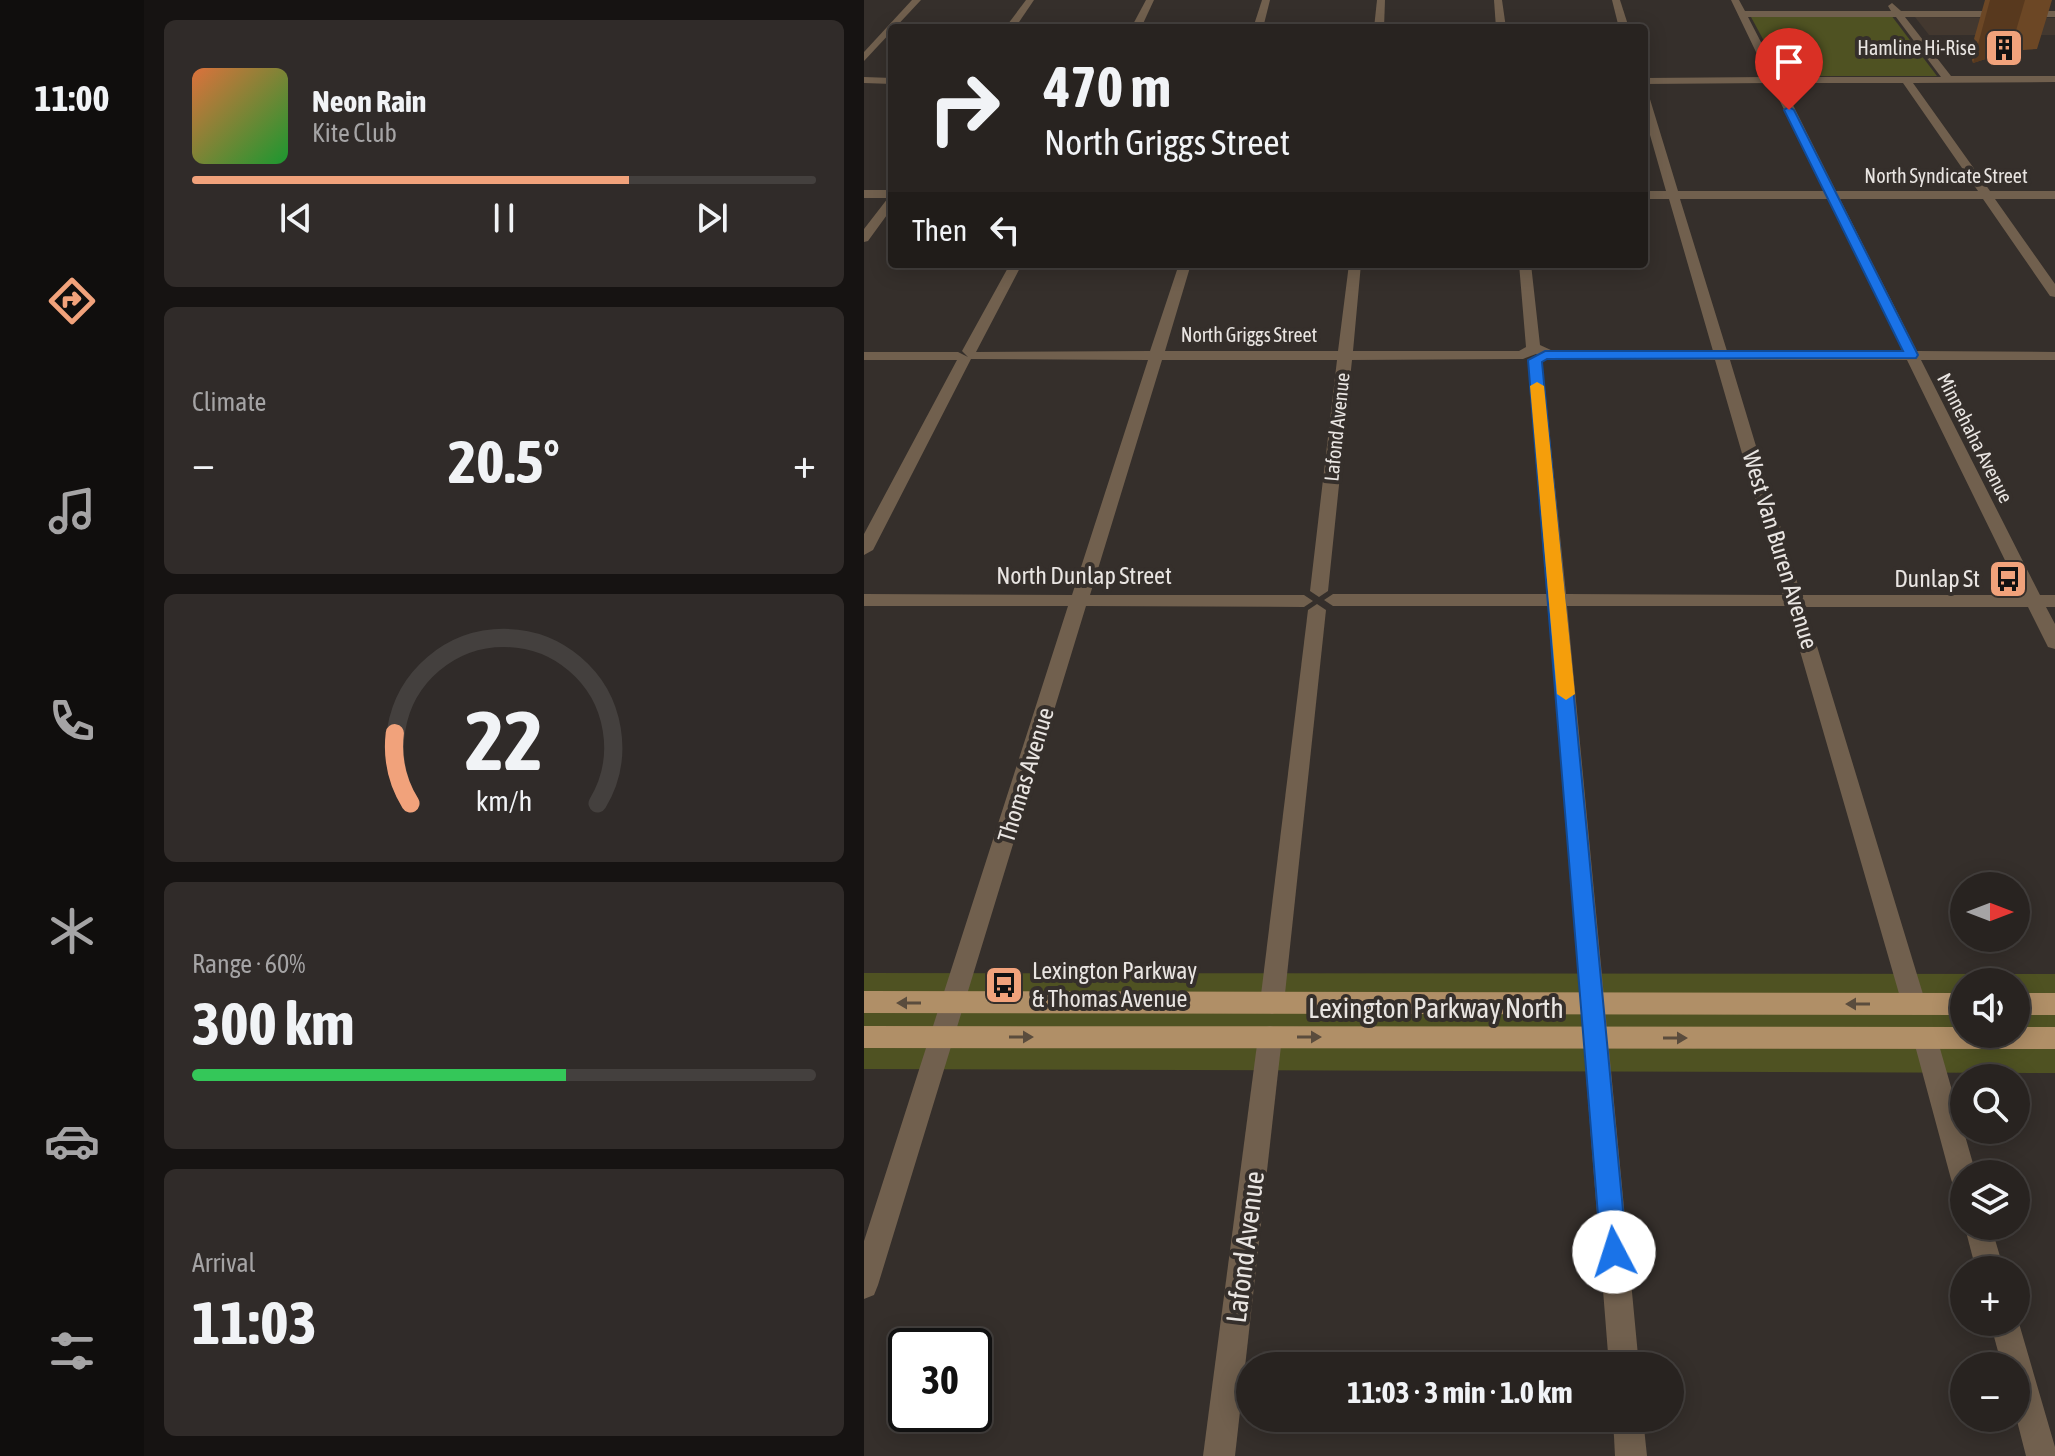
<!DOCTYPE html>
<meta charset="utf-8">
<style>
body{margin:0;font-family:"Asap Condensed",sans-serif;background:#302b29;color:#f1f3f6;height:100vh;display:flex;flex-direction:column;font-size:30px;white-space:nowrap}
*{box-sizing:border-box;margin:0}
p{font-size:26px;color:#a5a4a5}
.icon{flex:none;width:44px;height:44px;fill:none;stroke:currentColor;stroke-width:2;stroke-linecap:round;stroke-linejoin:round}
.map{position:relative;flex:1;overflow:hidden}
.sheet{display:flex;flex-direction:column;gap:20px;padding:20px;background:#161312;width:720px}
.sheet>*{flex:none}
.top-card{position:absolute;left:24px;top:24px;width:760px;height:244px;border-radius:8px;box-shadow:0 4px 20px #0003,0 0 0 2px #44403e;background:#282320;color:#f1f3f6;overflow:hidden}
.needle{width:52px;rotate:90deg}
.controls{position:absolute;left:1086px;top:872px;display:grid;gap:16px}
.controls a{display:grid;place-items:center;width:80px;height:80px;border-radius:50%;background:#282320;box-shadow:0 4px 20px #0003,0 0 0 2px #44403e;font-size:40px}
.speed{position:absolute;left:24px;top:1328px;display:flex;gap:16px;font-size:40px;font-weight:700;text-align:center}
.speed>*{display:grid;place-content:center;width:104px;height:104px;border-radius:50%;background:#282320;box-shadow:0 4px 20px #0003,0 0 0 2px #44403e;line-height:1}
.speed .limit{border:4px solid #111;border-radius:12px;background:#fff;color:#111}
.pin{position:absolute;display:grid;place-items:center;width:68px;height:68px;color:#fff;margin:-82px -34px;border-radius:50% 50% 50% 0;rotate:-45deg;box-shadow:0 0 8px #0007}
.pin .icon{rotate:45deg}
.me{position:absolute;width:88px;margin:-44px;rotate:355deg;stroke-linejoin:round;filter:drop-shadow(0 0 6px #0008)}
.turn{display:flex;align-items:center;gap:28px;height:168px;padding:0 24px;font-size:36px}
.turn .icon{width:104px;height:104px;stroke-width:2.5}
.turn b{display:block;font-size:56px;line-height:68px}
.then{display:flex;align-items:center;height:76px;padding:0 24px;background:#0003;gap:16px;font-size:30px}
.big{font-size:60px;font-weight:700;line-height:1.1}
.sheet .card{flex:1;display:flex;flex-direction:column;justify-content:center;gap:12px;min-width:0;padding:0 28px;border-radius:12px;background:#302b29}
.sheet .dial{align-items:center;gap:0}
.dial svg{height:208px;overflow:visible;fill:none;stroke:#44403e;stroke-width:7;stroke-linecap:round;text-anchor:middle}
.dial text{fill:#f1f3f6;stroke:none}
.song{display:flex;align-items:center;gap:24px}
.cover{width:96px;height:96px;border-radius:12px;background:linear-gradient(135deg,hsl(20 70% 55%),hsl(130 70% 35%))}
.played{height:8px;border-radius:4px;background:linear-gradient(90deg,#f1a27b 70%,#44403e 70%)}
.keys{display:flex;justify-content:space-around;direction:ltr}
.heat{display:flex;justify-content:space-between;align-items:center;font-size:44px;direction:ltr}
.charge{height:12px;border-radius:6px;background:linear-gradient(90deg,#34c759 60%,#44403e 0)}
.trip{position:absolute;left:372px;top:1352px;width:448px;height:80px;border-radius:40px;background:#282320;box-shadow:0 4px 20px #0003,0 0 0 2px #44403e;font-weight:700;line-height:80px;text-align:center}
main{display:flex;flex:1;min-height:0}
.tabs{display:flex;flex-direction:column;width:144px;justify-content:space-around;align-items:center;background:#100e0d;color:#a5a4a5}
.tabs .icon{width:56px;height:56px}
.tabs .on{color:#f1a27b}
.tabs b{font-size:36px;color:#f1f3f6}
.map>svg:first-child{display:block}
.built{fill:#43382f}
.green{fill:#4f5222;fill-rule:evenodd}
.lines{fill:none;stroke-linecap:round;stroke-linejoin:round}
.minor{fill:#71604e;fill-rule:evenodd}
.major{fill:#b08f67;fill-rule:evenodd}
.wall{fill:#6c4725}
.shaded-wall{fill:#58391e}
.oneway{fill:#5a4c3d}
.route{fill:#1a73e8;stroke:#114b97;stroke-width:2}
.slow{fill:#f59e0b}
.labels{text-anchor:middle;stroke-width:8;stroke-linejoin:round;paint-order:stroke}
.far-poi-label{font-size:20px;fill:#e9e5e2;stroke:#352f2b;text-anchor:end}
.far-street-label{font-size:20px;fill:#e9e5e2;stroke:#352f2b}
.street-label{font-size:24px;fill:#e9e5e2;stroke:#352f2b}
.poi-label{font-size:24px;fill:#e9e5e2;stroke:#352f2b;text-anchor:end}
.near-street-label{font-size:28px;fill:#e9e5e2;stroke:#352f2b}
</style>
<main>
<nav class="tabs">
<b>11:00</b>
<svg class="icon on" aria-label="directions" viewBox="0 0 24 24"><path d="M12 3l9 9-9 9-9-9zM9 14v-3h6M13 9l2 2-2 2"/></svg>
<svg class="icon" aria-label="music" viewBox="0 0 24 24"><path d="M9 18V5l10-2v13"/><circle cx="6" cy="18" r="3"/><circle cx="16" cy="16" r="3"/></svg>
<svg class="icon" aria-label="phone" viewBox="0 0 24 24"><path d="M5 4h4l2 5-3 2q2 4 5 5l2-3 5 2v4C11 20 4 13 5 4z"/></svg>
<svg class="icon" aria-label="climate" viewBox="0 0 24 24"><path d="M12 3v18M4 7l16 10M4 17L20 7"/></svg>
<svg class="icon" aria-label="car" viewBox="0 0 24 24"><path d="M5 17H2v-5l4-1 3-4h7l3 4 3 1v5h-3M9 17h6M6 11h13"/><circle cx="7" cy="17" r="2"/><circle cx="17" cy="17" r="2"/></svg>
<svg class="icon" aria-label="filters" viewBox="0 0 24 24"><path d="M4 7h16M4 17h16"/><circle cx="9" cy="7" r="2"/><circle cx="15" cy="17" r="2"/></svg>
</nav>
<section class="sheet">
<div class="card">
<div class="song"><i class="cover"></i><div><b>Neon Rain</b><p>Kite Club</p></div></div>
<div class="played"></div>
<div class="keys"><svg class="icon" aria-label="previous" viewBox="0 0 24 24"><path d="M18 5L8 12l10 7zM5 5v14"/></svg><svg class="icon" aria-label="pause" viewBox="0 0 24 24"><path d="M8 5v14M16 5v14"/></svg><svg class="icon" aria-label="next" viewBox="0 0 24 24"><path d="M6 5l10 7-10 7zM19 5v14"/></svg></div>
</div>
<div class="card"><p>Climate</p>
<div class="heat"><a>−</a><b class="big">20.5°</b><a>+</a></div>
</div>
<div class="card dial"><svg viewBox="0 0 100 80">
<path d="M14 69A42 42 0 1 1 86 69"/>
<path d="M14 69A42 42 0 0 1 8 42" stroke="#f1a27b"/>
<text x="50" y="56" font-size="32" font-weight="700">22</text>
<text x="50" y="72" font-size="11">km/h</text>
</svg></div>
<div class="card"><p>Range · 60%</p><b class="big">300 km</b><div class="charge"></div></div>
<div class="card"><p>Arrival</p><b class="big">11:03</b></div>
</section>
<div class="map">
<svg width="1191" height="1456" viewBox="0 0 1191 1456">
<rect width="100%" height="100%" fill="#352f2b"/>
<polygon class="built" points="1051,17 1191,18 1191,35 1065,35"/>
<g class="green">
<polygon points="1027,15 1073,76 919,76 887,17"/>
<path d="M0,973L1191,974V1073L0,1069ZM1100,982H1152V1034H1100Z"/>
</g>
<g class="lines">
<g class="minor">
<polygon points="48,0 57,0 0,61 0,52"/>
<polygon points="162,0 170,0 151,28 141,28"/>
<polygon points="282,0 290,0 277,28 267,28"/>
<polygon points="398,0 406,0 399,28 389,28"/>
<polygon points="513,0 521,0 520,28 510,28"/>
<polygon points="630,0 638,0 642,28 632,28"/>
<polygon points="748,0 756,0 765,28 755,28"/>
<path d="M867,0H875L881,11H1027L1024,6L1028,3L1037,11H1191V17H1041L1087,76H1191V82L1049,83L1126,191H1191V199H1131L1191,284V297L1186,296L1119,199H976L1053,351L1191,352V360H1057L1176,595H1191V607H1182L1191,624V649L1184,647L1164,607H941L1062,1004L1059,1011L1050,1015L1041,1011L1038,1004L923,606H703L775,1366H745L685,606H469L460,600L469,594H684L664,360L671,356L678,360L702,594L919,595L851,360L687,359L672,354L659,359L488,360L464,591L455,597L446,591L473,360H298L226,595H440L449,601L440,607L222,606L14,1285L10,1295L0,1299V1241L204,606H0V594L208,595L284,360L107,359L9,550L0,555V534L93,360H0V352H94L104,357L98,351L146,264H158L112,352L286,351L315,264H327L301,351H474L485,264H497L489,351H655L662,347L655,264H667L676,345L689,351H849L805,199H780V191H802L780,114V93L785,96L814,191H960L907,83L780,84V78L904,77ZM884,17H1032L1077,77H915ZM918,83H1039L1114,191H972ZM816,199H964L1039,351H863ZM866,360H1043L1158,595H937Z"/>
<polygon points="0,77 28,78 28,84 0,83"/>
<polygon points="0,190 28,190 28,208 4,241 0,242 0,229 24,198 0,198"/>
<polygon points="453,604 462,610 420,1003 417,1010 408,1014 399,1010 396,1003 444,610"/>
<polygon points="406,1026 415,1029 418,1037 371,1456 339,1456 394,1037 397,1029"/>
<polygon points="1061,1027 1070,1030 1073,1038 1112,1174 1100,1174 1100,1192 1090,1188 1087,1179 1049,1038 1052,1030"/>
<polygon points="1100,1224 1127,1226 1140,1270 1112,1270"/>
<polygon points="1152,1313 1191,1447 1191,1456 1162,1456 1152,1417 1152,1366 1138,1366 1126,1322 1152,1322"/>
<polygon points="749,1418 779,1418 783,1456 751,1456"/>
</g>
<g class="major">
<polygon points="0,991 1100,993 1100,1015 0,1013"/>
<rect x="1152" y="993" width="39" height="22"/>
<polygon points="0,1026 1100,1027 1100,1034 1152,1034 1152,1027 1191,1027 1191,1049 0,1048"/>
</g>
</g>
<polygon class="wall" points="1121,0 1188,0 1173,49 1146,51 1109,63 1108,60 1113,42 1110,39"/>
<polygon class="shaded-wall" points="1126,0 1161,0 1146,51 1109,63"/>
<defs><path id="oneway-solid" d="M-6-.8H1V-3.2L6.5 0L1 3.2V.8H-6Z" transform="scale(2)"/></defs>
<g class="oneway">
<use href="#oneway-solid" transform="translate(45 1003) rotate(-180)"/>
<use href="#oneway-solid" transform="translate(994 1004) rotate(-180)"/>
<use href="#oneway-solid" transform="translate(157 1037)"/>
<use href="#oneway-solid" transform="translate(445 1037)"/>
<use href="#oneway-solid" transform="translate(811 1038)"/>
</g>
<polygon class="route" points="925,107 930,110 1054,355 1052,358 683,359 678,362 763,1252 759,1261 750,1265 741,1261 737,1252 664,360 681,351 1039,351 920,110"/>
<polygon class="slow" points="673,382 680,386 711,694 702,700 693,694 666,386"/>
<defs>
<symbol id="building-square" viewBox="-11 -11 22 22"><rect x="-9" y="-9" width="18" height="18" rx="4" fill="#f1a27b" stroke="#352f2b"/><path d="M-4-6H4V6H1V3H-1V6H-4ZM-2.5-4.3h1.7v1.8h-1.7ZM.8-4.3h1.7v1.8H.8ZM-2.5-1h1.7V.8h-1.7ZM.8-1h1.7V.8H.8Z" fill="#111"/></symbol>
<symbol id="bus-square" viewBox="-11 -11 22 22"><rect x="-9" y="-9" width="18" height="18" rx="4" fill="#f1a27b" stroke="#352f2b"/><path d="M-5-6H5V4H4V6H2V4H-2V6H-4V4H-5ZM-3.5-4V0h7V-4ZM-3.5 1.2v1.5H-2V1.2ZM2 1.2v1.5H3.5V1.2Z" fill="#111"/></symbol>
</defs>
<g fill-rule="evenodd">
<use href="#building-square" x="1118" y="26" width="44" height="44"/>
<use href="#bus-square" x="1122" y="557" width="44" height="44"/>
<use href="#bus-square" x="118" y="963" width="44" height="44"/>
</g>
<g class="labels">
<g class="far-poi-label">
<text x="1112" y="55">Hamline Hi-Rise</text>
</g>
<g class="far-street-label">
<text x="1082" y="183">North Syndicate Street</text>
<text x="385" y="342">North Griggs Street</text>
<text transform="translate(473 427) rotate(-84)" y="7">Lafond Avenue</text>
<text transform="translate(1111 438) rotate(63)" y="7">Minnehaha Avenue</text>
</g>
<g class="street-label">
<text transform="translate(916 550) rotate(73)" y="8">West Van Buren Avenue</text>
<text x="220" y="584">North Dunlap Street</text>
<text transform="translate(162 775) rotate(-73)" y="8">Thomas Avenue</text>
</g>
<g class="poi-label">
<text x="1116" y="587">Dunlap St</text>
<text x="168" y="979" text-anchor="start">Lexington Parkway<tspan x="168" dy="28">&amp; Thomas Avenue</tspan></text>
</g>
<g class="near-street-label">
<text x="572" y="1018">Lexington Parkway North</text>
<text transform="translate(381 1247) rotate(-83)" y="10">Lafond Avenue</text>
</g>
</g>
</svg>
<div class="controls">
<a><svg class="needle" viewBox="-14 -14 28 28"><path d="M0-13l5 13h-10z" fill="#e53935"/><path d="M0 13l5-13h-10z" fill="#a5a4a5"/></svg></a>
<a><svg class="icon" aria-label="sound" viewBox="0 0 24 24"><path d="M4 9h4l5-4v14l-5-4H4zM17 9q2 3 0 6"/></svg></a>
<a><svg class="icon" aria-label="search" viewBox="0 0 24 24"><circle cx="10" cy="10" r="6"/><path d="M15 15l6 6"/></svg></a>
<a><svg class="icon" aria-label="layers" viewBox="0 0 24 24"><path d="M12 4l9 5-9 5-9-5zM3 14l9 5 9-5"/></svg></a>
<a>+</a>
<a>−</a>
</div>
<div class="speed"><div class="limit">30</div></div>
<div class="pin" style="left:925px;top:110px;background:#d93025"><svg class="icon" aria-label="arrive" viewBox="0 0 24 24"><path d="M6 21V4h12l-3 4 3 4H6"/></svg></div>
<svg class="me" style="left:750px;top:1252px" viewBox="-20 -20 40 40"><circle r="19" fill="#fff"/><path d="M0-13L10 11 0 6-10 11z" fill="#1a73e8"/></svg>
<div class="trip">11:03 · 3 min · 1.0 km</div>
<div class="top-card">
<div class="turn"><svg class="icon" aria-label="right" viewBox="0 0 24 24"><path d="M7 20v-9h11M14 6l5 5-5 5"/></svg><div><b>470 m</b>North Griggs Street</div></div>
<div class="then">Then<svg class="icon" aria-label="left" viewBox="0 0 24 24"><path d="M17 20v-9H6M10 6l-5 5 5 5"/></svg></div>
</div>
</div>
</main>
